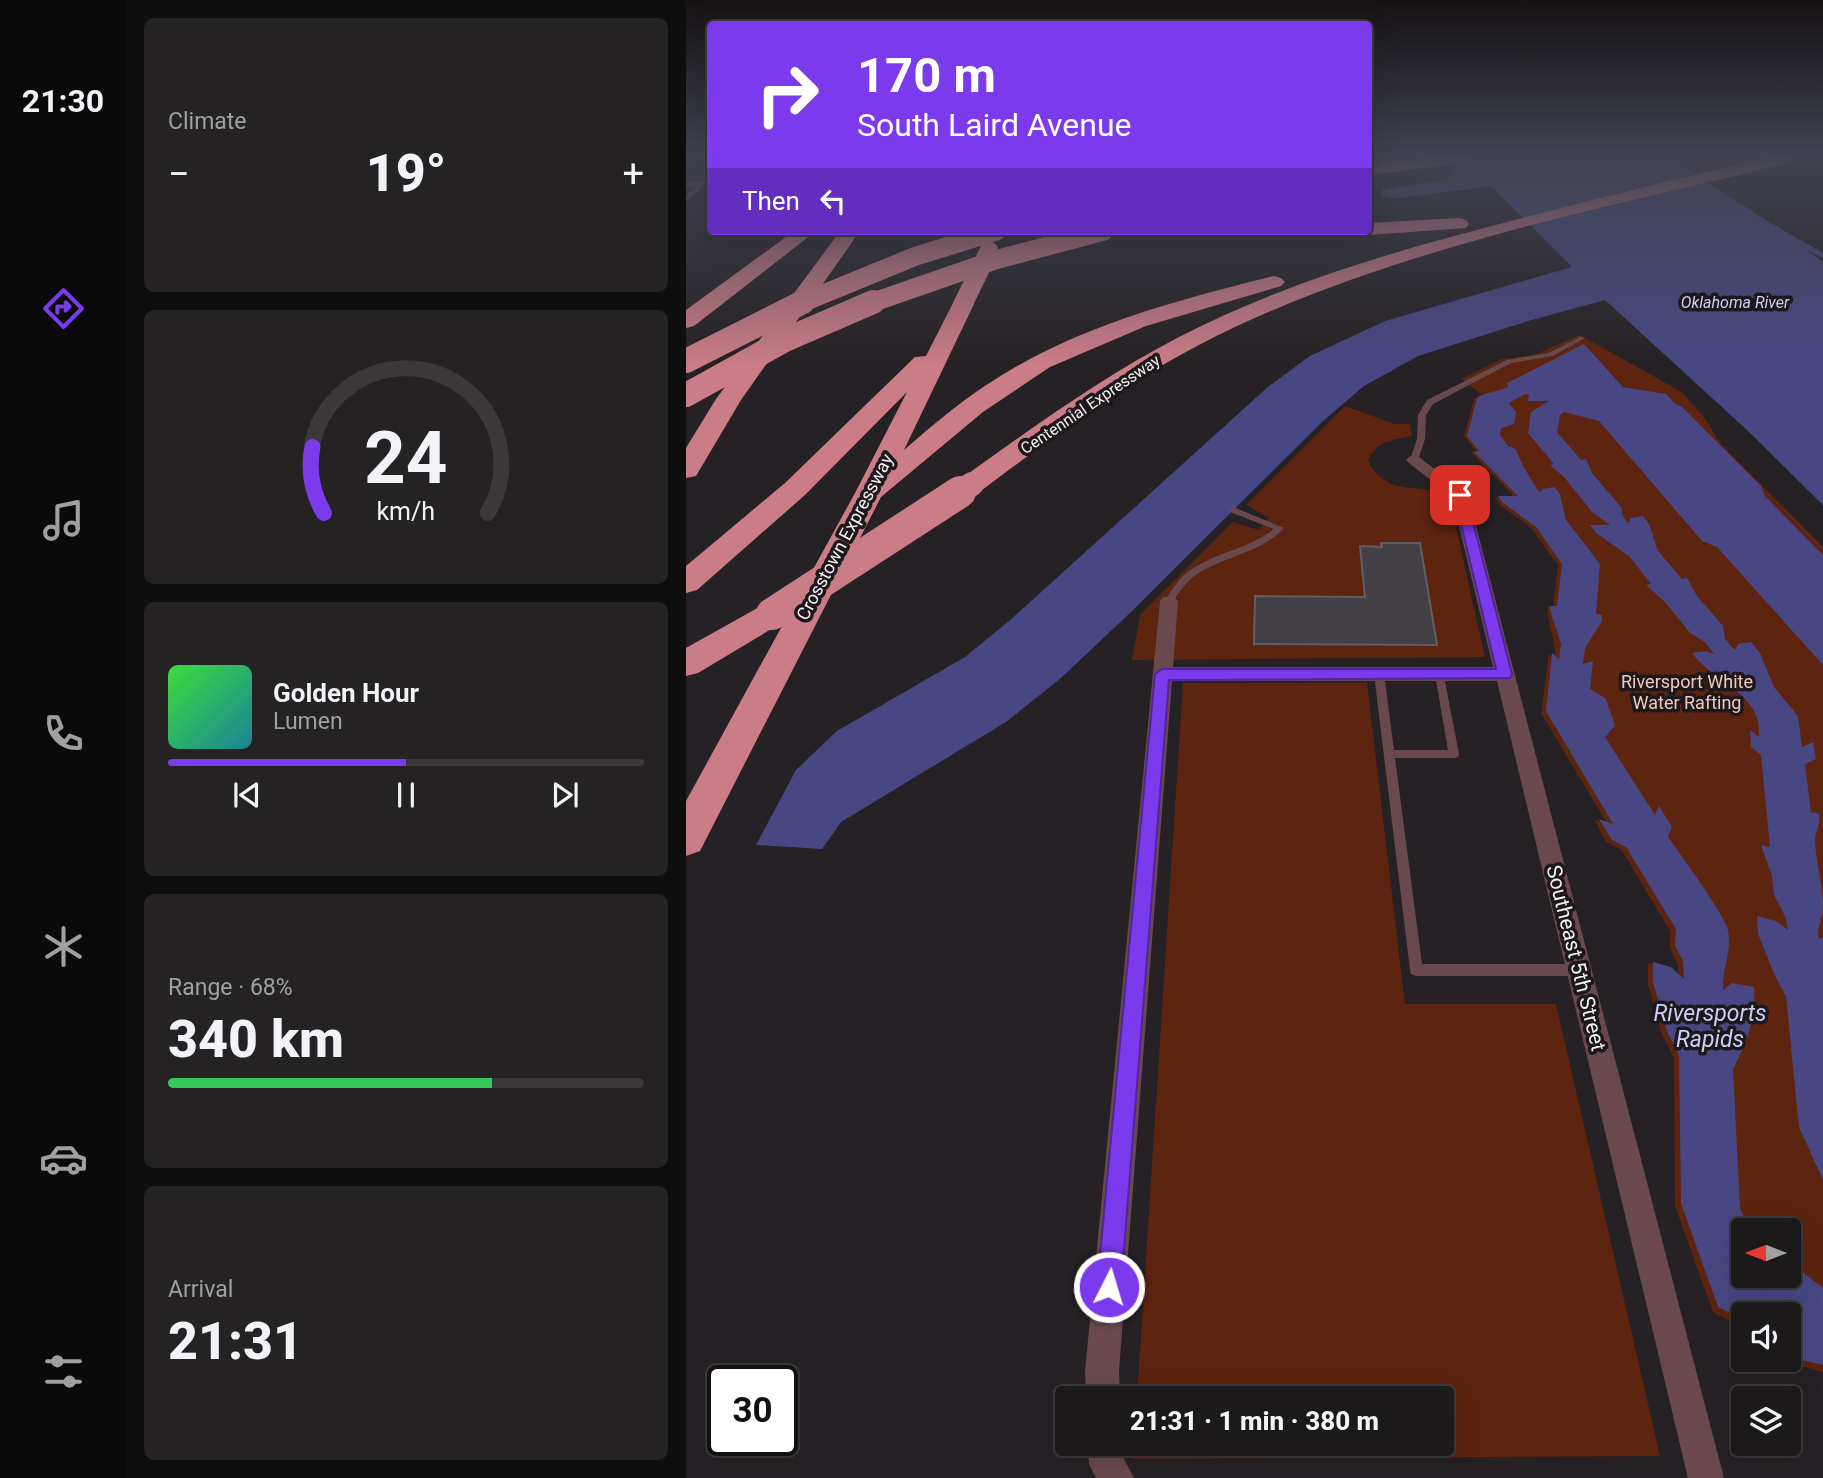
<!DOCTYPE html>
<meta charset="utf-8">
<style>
body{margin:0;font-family:Roboto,sans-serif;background:#252224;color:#f1f3f6;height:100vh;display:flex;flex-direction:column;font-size:26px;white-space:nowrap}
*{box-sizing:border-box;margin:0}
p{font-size:23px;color:#a0a0a3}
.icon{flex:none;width:38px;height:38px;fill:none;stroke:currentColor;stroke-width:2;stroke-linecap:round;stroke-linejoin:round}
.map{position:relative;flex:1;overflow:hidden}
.panel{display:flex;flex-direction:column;gap:18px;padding:18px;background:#0f0e0f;width:560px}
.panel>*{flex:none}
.guide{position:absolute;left:21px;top:21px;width:665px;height:214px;border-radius:7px;box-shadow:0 7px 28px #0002,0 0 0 2px #3a383a;background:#7c3aed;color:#fff;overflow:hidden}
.needle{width:46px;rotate:270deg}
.fabs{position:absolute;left:1045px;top:1218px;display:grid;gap:14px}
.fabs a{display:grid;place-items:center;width:70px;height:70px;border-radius:7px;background:#1c191b;box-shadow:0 7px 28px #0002,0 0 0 2px #3a383a;font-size:35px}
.speed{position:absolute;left:21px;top:1365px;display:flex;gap:14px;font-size:35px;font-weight:700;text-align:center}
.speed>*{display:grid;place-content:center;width:91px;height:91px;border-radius:50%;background:#1c191b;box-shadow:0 7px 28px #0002,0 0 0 2px #3a383a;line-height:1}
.speed .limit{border:4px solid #111;border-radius:10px;background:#fff;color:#111}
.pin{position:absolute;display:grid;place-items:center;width:60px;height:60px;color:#fff;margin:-30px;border-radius:14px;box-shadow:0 4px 10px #0006}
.me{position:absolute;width:77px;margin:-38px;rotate:5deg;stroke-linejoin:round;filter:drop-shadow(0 0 5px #0008)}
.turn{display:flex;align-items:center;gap:24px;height:147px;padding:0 35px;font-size:32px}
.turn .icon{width:91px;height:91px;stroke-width:2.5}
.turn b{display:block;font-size:49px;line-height:60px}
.then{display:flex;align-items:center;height:66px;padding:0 35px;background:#0003;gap:14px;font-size:26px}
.big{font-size:52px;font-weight:800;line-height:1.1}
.panel .tile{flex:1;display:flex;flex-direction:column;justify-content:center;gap:10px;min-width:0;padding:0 24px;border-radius:10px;background:#252224}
.panel .dial{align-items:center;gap:0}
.dial svg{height:182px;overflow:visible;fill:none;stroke:#3a383a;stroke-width:7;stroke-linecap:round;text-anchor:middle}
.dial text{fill:#f1f3f6;stroke:none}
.song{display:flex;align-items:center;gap:21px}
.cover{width:84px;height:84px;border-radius:10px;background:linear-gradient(135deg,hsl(120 70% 55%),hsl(190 70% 35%))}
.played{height:7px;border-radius:4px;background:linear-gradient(90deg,#7c3aed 50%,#3a383a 50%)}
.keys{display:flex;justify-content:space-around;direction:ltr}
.heat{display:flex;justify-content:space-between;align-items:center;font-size:38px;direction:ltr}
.charge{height:10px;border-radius:5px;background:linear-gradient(90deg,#34c759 68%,#3a383a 0)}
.trip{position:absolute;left:369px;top:1386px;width:399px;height:70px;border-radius:7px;background:#1c191b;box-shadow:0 7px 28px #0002,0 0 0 2px #3a383a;font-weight:800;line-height:70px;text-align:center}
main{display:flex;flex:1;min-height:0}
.menu{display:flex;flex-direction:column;width:126px;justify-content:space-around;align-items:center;background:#0b0a0b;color:#a0a0a3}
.menu .icon{width:49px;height:49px}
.menu .on{color:#7c3aed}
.menu b{font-size:32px;color:#f1f3f6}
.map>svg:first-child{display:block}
.green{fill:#5d240f;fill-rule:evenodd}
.water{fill:#494783}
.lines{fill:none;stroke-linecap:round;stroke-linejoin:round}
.canal{fill:#494783;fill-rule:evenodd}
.building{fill:#434045;stroke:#625f64;stroke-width:2}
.lane{fill:#69494d;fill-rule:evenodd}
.street{fill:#69494d;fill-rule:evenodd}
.secondary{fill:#905e65;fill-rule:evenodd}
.highway{fill:#ca7c87;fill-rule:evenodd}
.highway-bridge-far2{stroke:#ca7c87;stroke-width:19}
.highway-bridge-far1{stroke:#ca7c87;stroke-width:24}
.highway-bridge{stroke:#ca7c87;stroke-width:32}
.route{fill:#7c3aed;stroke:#51269a;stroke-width:2}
.labels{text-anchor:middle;stroke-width:7;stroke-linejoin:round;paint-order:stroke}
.far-water-label{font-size:16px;font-style:italic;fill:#cdcef3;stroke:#1c181b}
.far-street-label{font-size:16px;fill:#f3f0f2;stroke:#1c181b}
.street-label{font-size:18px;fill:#f3f0f2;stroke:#1c181b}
.park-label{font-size:18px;fill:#f3c9bb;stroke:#1c181b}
.near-street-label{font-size:21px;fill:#f3f0f2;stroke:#1c181b}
.near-water-label{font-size:23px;font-style:italic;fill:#cdcef3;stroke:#1c181b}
</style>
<main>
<nav class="menu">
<b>21:30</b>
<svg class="icon on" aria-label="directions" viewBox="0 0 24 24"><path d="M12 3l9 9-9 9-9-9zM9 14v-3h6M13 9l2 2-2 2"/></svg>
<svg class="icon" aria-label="music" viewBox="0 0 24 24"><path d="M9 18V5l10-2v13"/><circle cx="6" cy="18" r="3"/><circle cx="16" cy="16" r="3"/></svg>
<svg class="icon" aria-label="phone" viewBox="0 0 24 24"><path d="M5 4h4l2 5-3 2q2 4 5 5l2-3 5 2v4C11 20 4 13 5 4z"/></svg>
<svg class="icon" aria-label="climate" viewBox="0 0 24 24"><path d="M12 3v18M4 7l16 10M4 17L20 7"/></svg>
<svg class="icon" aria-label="car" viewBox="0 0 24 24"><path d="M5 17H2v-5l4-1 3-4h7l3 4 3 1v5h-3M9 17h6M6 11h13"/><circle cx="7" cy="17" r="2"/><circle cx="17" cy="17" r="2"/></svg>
<svg class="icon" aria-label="filters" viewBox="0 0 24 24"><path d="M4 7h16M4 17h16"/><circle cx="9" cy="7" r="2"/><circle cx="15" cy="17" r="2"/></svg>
</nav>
<section class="panel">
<div class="tile"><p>Climate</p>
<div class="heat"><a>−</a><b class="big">19°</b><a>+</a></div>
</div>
<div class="tile dial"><svg viewBox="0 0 100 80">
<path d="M14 69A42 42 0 1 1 86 69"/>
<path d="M14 69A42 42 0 0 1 9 40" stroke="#7c3aed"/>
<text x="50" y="56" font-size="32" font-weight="700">24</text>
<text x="50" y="72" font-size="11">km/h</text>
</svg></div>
<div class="tile">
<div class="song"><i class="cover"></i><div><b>Golden Hour</b><p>Lumen</p></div></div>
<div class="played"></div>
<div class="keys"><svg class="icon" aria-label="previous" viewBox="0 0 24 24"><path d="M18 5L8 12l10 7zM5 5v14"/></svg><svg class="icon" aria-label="pause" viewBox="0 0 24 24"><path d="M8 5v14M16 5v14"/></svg><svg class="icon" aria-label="next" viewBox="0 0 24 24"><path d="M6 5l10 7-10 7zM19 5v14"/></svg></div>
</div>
<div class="tile"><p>Range · 68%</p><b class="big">340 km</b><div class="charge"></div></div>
<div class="tile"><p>Arrival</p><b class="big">21:31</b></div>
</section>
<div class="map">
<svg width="1137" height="1478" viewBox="0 0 1137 1478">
<rect width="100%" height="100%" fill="#262124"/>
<g class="green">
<polygon points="1005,157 1076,157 1020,170"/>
<path d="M894,335L996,392L1018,417L1035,444L1137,547V1372L1089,1360H1102V1314H1057V1328L1027,1312L989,1206L988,1058L975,1032L962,984V963L981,968L993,980L992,966L984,947V931L935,849L920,842L909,820L922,825L855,713L863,654L869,659C871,641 860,624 862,606L867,607L872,565L845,528L814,505L809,497L827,496C815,481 798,468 785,452L790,451L778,436L788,399L795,394L775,379L815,359L848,355ZM1057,1230H1102V1276H1057Z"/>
<path d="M659,406L709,424H724L726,436C707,440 689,441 682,461C705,504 742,476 764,501L799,657L446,660L454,615L547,522L573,530L583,518L560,505Z"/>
<polygon points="497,683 681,683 719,1004 870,1004 974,1456 447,1459 448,1444 756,1444 756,1398 451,1398"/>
</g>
<g class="water">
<polygon points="756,157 984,157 1081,221 1137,253 1137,258 1121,250 1137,262 1137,505 1062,431 919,300 842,321 732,356 678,386 636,422 445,612 375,678 320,722 155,822 136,849 70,845 110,770 151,731 279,657 323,621 583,386 624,356 699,321 886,267 805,186 706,199 694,195 696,190 756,180 767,174 768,167"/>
<path d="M898,344L937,387L980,394L995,410L987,411L1063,491L1073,490L1137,555V665L1031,547L1016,541L913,421L878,412L874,415L871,432L895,460L900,459L906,473L935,507L937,517L942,523L945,518L957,516L963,524L972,551L996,579L1001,578L1011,596L1037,626L1039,639L1049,650L1052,644L1065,642L1074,653L1088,687L1112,716L1116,747L1127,742L1130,759L1119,764L1125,812L1133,814C1135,824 1129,832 1129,841C1130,863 1137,885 1137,907C1137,920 1130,926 1133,939L1137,937V1180L1113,1127L1100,996L1089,976L1072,934L1071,916L1090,921L1102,930L1099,916L1088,895L1086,876L1075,845L1084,847L1075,755L1065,747L1064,730L1073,737C1073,730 1073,721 1070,715C1058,688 1023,677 1006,653L1019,651L1028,654L1020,643L1004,633L979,602L960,585L965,584L943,556L910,533L904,525H924L906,512L879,478L864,465L868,464L842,433L845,412L863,401H842L843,395L839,394L823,403L830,412L828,424L815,428L814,435L822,446L830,449C832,459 848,485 854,493L857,489L868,487L874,494L880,520L914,564L910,614L916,615V621L899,648L897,664L907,661L904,689L920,699L929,726L919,737L969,815L973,806L986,827L982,837C994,854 1039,915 1042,930C1046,955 1036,967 1037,990L1046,983L1068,987C1070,1017 1061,1043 1047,1069L1054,1208L1063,1230H1057V1276H1102L1103,1262L1137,1288V1365L1103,1357L1102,1314H1057V1319L1032,1307L995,1203L993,1055L981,1031L967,982V962L985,967L998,979L997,962L989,945L990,929L940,847L926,840L913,819L927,824L860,711L866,653L873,659L875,644L864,610L865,606H871L876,564L850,527L817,503L812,496H832L788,452L793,451L781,436L791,398C800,392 811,392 822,387L821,383Z"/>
</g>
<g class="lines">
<polygon class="canal" points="961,395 980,399 996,407 1075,486 1088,520 1085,524 1073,524 1061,492 984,413 970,406 956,403 953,400 956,397"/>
</g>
<polygon class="building" points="695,543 734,543 751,645 568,644 569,596 679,597 674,546 696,547"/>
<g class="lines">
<g class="lane">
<polygon points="0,182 17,182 20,184 0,201 0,196 12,186 0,186"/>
<polygon points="894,337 899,338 867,356 825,363 747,404 740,415 739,439 732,460 728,462 725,462 724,460 731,439 732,415 741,400 821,360 863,353"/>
<path d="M547,507L598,528C575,553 539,556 511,574C500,582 493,592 486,603H480L478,601C486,590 492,579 503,571C530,552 563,549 588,529L544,512L543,510Z"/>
<polygon points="693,670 698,674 708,750 762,750 749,674 751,671 757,671 773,754 772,757 768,758 709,758 736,964 893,964 898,966 899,970 898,974 893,976 730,976 725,974 724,970 688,674"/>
</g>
<g class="street">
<polygon points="728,455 733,457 782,495 1038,1478 1002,1478 811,681 486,681 433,1371 434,1398 400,1398 399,1371 474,601 477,597 489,597 492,601 487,667 807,667 766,497 723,463 720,460 723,457"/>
<polygon points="402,1444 436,1444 438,1459 448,1478 410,1478 403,1464"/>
</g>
<polygon class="secondary" points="0,157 7,157 0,162"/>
<g class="highway">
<polygon points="747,157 792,157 784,162 682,175 682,165"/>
<path d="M1084,157H1112L1110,161C913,209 691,252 511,346C434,386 365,439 296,490L286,492L276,490L272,484L276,478C346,428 416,377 493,337C605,279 727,246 848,215C926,195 1005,175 1084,157Z"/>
<polygon points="773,218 780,220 783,224 780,228 682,235 674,231 682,231 682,223"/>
<polygon points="108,231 130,231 8,326 0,328 0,310"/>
<polygon points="154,231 174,231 55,400 10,476 0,478 0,448 30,399"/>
<path d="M588,276L595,278L599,282L595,286L460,326L364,367L297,412L195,497L14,851L0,856V801L169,493L221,392L119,495L11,590L0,593V566L99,483L229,357L240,356L269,299H285L288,304L218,450C249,423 281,396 316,375C399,324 495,299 588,276Z"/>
<polygon points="86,603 97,606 102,614 97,622 12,673 0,676 0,648 75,606"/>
</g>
<g class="highway-bridge-far2">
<polyline points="113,304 230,256 311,231"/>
<polyline points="182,304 309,260 418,231"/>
<polyline points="277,304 303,251"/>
</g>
<g class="highway-bridge-far1">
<polyline points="0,361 117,302"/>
<polyline points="0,395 99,340 187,302"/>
<polyline points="271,494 286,484"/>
</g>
<polyline class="highway-bridge" points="86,614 274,492"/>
</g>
<linearGradient id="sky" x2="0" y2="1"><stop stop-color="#151214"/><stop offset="0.43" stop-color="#414350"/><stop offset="1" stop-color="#414350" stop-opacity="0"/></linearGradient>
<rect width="1137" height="364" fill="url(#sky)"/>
<polygon class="route" points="774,492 780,495 826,674 824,678 483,680 435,1287 431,1296 423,1300 414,1296 411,1287 469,674 476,669 810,669 768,495"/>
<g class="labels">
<g class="far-water-label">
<text x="1049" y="308">Oklahoma River</text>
</g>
<g class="far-street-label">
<text transform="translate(404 404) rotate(-34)" y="6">Centennial Expressway</text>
</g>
<g class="street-label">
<text transform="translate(159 537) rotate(-62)" y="6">Crosstown Expressway</text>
</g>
<g class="park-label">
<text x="1001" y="688">Riversport White<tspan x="1001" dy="21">Water Rafting</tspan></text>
</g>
<g class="near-street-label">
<text transform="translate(890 958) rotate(76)" y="7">Southeast 5th Street</text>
</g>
<g class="near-water-label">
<text x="1024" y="1021">Riversports<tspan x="1024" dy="26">Rapids</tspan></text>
</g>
</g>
</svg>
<div class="fabs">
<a><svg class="needle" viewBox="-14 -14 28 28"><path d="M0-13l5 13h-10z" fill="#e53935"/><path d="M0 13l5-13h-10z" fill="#a0a0a3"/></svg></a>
<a><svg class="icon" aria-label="sound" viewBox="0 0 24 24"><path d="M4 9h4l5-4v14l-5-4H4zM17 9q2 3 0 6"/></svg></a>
<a><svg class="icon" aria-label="layers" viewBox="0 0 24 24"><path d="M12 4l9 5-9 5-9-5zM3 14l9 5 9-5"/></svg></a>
</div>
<div class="speed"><div class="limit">30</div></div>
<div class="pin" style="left:774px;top:495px;background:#d93025"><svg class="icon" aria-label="arrive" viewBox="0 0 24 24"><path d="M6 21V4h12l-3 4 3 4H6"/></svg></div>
<svg class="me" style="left:423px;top:1287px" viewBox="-20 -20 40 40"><circle r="17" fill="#7c3aed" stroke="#fff" stroke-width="3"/><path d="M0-11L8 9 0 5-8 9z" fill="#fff"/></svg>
<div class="trip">21:31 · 1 min · 380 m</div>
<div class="guide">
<div class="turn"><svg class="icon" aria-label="right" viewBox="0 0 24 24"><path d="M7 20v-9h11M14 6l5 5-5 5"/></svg><div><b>170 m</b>South Laird Avenue</div></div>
<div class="then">Then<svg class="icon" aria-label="left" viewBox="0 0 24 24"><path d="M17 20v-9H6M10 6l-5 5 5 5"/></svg></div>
</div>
</div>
</main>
